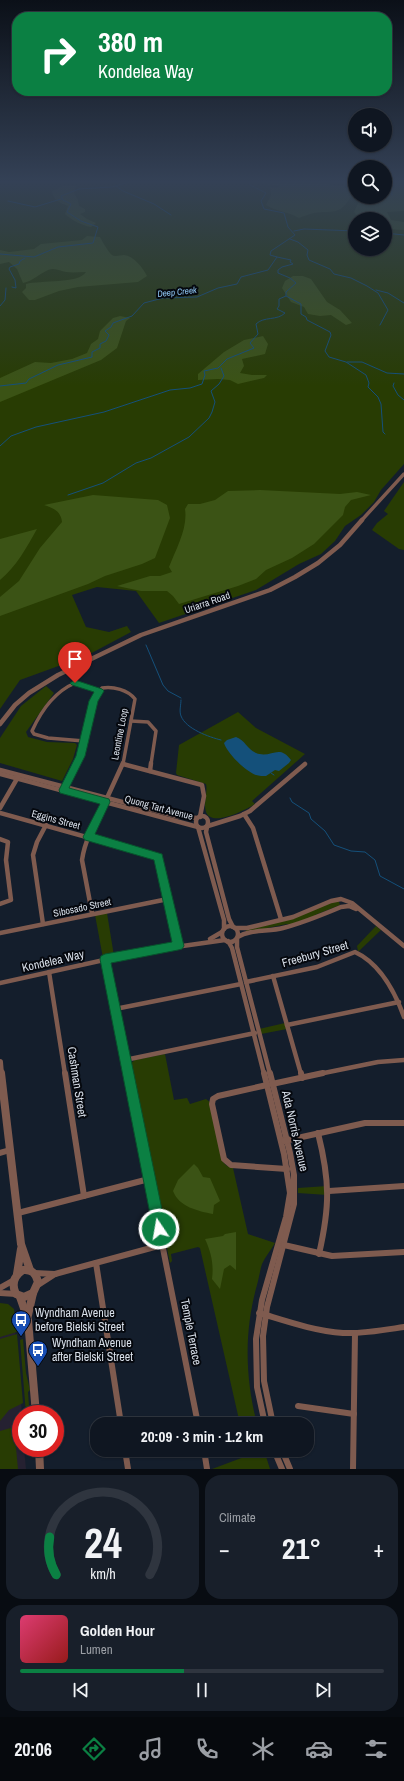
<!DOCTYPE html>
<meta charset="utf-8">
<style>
body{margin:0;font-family:"Archivo Narrow",sans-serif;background:#181f2a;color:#f1f3f6;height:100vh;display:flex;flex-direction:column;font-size:15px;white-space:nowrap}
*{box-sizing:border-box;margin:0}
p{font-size:13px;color:#9b9fa5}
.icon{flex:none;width:22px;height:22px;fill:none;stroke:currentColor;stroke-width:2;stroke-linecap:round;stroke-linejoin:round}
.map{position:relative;height:1469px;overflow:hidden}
.drawer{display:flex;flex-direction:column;gap:6px;padding:6px;background:#080c12;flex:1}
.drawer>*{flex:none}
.top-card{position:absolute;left:12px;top:12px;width:380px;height:84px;border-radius:16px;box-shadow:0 1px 3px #0004,0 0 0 1px #2f353f;background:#0b8043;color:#fff;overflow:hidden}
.buttons{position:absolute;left:348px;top:108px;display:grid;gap:8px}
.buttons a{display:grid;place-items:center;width:44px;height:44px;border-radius:50%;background:#0f1621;box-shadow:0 1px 3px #0004,0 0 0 1px #2f353f;font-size:20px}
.speed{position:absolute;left:12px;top:1405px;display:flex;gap:8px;font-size:20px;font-weight:700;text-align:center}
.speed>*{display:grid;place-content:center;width:52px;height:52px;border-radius:50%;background:#0f1621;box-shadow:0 1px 3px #0004,0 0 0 1px #2f353f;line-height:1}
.speed .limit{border:6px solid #d22;background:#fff;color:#111}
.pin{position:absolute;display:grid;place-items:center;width:34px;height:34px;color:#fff;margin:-41px -17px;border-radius:50% 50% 50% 0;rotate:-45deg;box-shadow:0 0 4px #0007}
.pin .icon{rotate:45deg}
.me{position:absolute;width:44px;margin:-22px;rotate:348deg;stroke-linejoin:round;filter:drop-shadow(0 0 3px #0008)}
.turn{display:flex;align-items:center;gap:14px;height:84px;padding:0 20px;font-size:18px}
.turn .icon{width:52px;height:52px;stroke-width:2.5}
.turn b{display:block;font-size:28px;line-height:34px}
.big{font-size:30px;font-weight:700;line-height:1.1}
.drawer .tile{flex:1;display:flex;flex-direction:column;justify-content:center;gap:6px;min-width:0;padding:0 14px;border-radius:16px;background:#181f2a}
.drawer .dial{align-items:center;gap:0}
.dial svg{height:104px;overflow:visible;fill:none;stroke:#2f353f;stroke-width:7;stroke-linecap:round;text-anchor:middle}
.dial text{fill:#f1f3f6;stroke:none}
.song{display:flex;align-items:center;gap:12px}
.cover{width:48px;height:48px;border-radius:6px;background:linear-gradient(135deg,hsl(340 70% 55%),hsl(0 70% 35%))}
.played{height:4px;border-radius:2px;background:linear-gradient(90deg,#0b8043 45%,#2f353f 45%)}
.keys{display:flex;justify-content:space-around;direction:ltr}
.heat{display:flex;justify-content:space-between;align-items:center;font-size:22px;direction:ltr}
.drawer .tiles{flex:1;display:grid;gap:6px;grid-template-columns:1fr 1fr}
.tile:last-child{grid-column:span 2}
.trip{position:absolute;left:90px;top:1417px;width:224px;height:40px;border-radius:16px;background:#0f1621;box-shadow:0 1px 3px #0004,0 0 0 1px #2f353f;font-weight:700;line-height:40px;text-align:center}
.dock{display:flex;height:64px;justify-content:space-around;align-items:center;background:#06090d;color:#9b9fa5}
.dock .icon{width:28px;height:28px}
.dock .selected{color:#0b8043}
.dock b{font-size:18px;color:#f1f3f6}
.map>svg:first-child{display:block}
.education{fill:#252131}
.green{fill:#283c03;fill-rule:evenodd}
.forest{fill:#3b5315}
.water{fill:#14507a}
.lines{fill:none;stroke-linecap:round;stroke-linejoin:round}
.stream{stroke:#14507a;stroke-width:1}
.minor-far2{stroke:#7f5b4f;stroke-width:3.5}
.minor-far1{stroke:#7f5b4f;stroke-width:4.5}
.minor{stroke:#7f5b4f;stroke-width:6}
.tertiary-far3{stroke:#7f5b4f;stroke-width:3.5}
.tertiary-far2{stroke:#7f5b4f;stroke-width:4.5}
.tertiary-far1{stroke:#7f5b4f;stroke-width:6}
.tertiary{stroke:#7f5b4f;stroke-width:8}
.route{fill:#0b8043;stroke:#07532c}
.labels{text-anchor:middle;stroke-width:4;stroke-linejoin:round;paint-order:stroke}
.far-water-label{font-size:9px;font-style:italic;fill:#90c7f5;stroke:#05080e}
.street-label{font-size:10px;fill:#d8dfe9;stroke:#05080e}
.near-street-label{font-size:12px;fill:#d8dfe9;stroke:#05080e}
.near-poi-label{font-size:12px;fill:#d8dfe9;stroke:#05080e;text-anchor:start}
</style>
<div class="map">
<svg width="404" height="1469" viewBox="0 0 404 1469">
<rect width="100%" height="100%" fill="#141e2c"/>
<polygon class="education" points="0,1305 14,1316 22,1414 21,1448 24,1448 26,1469 0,1469"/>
<g class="green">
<path d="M0,181H355V197H385V181H404V464L381,490L374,502L361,515L345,526L335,541L321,554L299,564L256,590L159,623L136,591L97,587L72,595L86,627L109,632L127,626L131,632L86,656L20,680L0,709ZM355,219H385V249H355Z"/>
<polygon points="404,482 404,550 399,549 372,530 377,523 388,514 384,511"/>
<polygon points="46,686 54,693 26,732 28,737 47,742 75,743 77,745 73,759 62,781 0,763 0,738 21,706"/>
<path d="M238,712L256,728L305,754L252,801L255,804C247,809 212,828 206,812C203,804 208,792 206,784L177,775L176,773L179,745Z"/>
<polygon points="334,901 339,902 340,905 315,915 315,916 289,925 287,924 267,928 266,929 246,931 246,929 288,919"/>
<polygon points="107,913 114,956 103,958 95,915"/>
<polygon points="376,926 381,930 359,951 358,951 357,946"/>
<polygon points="285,1023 287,1029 261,1034 259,1029"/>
<path d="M165,1054L174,1100L187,1098L190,1104L206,1099L210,1102L223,1162L227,1166L233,1168L248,1234L275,1243C271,1250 265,1257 262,1264C260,1270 259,1278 257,1285C244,1331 245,1377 257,1424H240L200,1248L198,1247L171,1254L172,1261L170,1263L130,1068L131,1063L135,1060Z"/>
<polygon points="328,1186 328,1195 298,1193 298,1188"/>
<polygon points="0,1303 8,1304 14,1309 17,1332 0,1337"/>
<polygon points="17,1334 23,1403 9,1410 0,1421 0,1339"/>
<polygon points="23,1339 26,1373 30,1390 28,1392 29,1406 32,1407 29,1410 30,1414 26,1414 20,1340"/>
<polygon points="14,1427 18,1469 0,1469 0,1431"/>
<polygon points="245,1450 264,1450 270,1469 212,1469 244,1457"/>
</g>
<g class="forest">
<path d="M255,181H319L331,185L343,186L352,195C339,216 336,210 314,213C309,214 304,216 299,218C287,211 277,212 266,205L271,195L270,187L277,188L280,186L256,183Z"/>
<polygon points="385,181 404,181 404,211 387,212 391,220 404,222 404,230 385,229 385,219 360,219 354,212 361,197 385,197"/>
<path d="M63,186H76L74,193L78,200L79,206L85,209V212L80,214L87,219L96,223L91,227C81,225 73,221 65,214L68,206C60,203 53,200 52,191Z"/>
<path d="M87,236L100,237C102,241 109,253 112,255C115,257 120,255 124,255C134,256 143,268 147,276L138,282L78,287L59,291L35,300H29L22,292L26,288V284C40,280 79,284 86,272C79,272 73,273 66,272C60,271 55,267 48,270C39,274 33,281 23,283L17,269L9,262L0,264V250L9,252L34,249L41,244L82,240Z"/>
<polygon points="293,276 303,276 311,279 327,302 340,310 352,323 346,325 331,315 320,316 308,314 304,307 291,302 282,288 285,281"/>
<polygon points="120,316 130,318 126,321 117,348 101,360 0,402 0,378 35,362 51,363 72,359 87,353 91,344 98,339 100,331 113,318"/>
<polygon points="263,336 268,344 265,354 242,359 244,366 240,373 252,375 267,375 264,378 238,384 230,380 218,379 198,380 198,374 224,352 244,340"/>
<path d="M260,490L340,494L357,492L371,495L351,500L345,507L343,515L314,544L292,558L266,570L256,579L238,586L179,604L173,596L167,591H141L117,586L150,576H160L172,572L169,567C176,549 188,528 185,509L188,504H200L215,500L228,491Z"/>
<path d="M93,495L158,500L167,505L170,518L155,558L142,564L105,576L88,584L0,616V597L19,581L40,548L62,522C61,511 53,508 44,505Z"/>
<path d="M37,529C27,547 16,567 0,580V539Z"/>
<path d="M194,1164L198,1168L203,1177L210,1178L220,1201L214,1205L213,1214C198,1211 179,1207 173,1191L178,1180Z"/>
<path d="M236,1232V1270L230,1265L224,1269L220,1289L212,1279C214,1264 211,1252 205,1239L223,1236L225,1234Z"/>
</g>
<path class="water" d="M236,737C245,740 247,749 256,753C271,759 279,743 291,760L289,763L279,771L275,770L266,776C263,776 259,776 256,775C245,771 227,753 224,743L227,740Z"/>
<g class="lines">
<g class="stream">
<polyline points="387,181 391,184 392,195"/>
<polyline points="116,186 123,191 154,204 171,215"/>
<polyline points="8,201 35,207 61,199"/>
<polyline points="294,231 304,229 355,231"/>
<polyline points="385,233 404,235"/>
<polyline points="290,239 298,242 308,250 307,255 309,260 330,269 334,274 351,278 367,286 378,293 388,310 380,325"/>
<polyline points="0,254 34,257 58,247 93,243 98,227 81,221 67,212 71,204 63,200 61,196 79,189 112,187 132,181"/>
<polyline points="277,257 291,260 290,262 293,264 282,267 278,270 278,273 290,278 296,283 286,292 286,296 301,304 301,314 306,317 307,320 330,332 331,335 325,351 329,357 346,362 366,375 369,383 368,387 378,397 381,404 383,432 385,434"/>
<polyline points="12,287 16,288 15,280 9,269 10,267 19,264 20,261 25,258"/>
<polyline points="376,290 388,293 404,303"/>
<polyline points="0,306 5,300 6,288"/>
<polyline points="347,362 362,362 387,373 404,374"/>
<polyline points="394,383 393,386 398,395 404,400"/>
<polyline points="0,386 26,383 29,379 58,365 92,357 92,352 100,348 100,344 106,341 109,335 105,331 111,327 113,323 132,316 144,303 163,298 197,297 218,288 237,284 241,277 268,270 277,257 270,255 271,251 295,235 288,227 284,213 264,209 261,201 266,193 250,185 249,181"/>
<path d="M0,446L11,436L36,427L104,412L170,390L190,388L202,384L205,375L204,371L218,368L227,359L254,348L250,343L258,334L256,324C264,316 277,321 285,313L277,309L279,306V299L286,296"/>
<polyline points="68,495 103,483 136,463 151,458 189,437 209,418 212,412 215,402 211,391 219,384 224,376 221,368"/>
<polyline points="146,645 163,685 168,691 181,698"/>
<path d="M181,700C181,705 179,711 181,716C186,729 209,737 221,740"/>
<polyline points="271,773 274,775"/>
<polyline points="290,798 292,802 309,813 311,819 325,831 334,845 351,851 365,852 375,860 380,876 404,889"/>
</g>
<g class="minor-far2">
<polyline points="131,721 148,722 156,731 151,764"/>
<path d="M84,741L48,738L34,734L32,731C41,711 54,692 75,683L99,691"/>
<path d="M77,764L81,756L93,701L102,688C113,686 128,690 135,699L123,764"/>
<polyline points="123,764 124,764"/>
</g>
<g class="minor-far1">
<polyline points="123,764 202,785 204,796 200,817"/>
<polyline points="0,770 176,816 197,818"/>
<polyline points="150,771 151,763"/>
<polyline points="0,774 198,827"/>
<polyline points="64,790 77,763"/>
<polyline points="107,798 123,763"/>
<polyline points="0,808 18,777"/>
<polyline points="0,813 158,857 178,946"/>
<polyline points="244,814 253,828 281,919"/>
<circle cx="202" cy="822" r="6"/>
<polyline points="208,826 240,816 250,811 305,764"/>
<polyline points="198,827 224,920 224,929"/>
<polyline points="207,827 206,832 229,919 233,927"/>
<polyline points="0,839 8,842 6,860 11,900 0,904"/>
<path d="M92,913L82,860C85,839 96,821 106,802"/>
<polyline points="43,924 33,855 37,842 46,825"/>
<circle cx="230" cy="934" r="8"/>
<polyline points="235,928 247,928 293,917 331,901 341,899 352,903 404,946"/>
<polyline points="0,933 168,899"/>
<path d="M238,937C250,929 269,932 283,928C303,923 322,915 341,907L349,906L356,909"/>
<polyline points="210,939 222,932"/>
<polyline points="237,939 237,947 270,1074"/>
<polyline points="228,941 232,948 264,1074"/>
<polyline points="105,959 128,1074"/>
<polyline points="49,972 65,1074"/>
<polyline points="273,976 301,1074"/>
<path d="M246,982L317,967L355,952C381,964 395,992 404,1017"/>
<polyline points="0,983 140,952 225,940"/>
<polyline points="115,1009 241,984"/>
<polyline points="287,1025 399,1002"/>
<polyline points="125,1060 255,1033"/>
<polyline points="319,1074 378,1062 404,1060"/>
</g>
<g class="minor">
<polyline points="65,1073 84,1196"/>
<polyline points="128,1073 198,1424"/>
<polyline points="264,1073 284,1154 290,1193 286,1217 262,1300 256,1339 257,1387 265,1424"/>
<polyline points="270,1073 290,1153 294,1175 294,1204 267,1307 263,1336 264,1381 273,1424"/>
<polyline points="301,1073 302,1078"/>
<polyline points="272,1084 323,1073"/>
<polyline points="267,1085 218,1096 213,1099 212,1104 224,1159 231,1165 287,1169"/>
<path d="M318,1133C330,1181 330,1206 319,1254"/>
<polyline points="284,1141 365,1123 404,1123"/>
<polyline points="0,1153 10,1150"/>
<polyline points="329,1191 404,1186"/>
<polyline points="18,1213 149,1179"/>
<polyline points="284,1245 332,1256 404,1252"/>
<polyline points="96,1263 121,1424"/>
<polyline points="34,1273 55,1274"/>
<polyline points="38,1285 55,1274 162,1245"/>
<polyline points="0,1288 14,1280"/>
<polyline points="0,1293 16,1294"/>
<path d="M259,1313C286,1321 314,1331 343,1333C363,1334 384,1330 404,1327"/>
<polyline points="298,1406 354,1414"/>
<polyline points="125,1450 128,1469"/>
<polyline points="204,1450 207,1469"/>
<polyline points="274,1450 282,1469"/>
<polyline points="282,1450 290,1469"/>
<polyline points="353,1469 355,1333"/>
</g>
<polyline class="tertiary-far3" points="361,521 404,474"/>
<polyline class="tertiary-far2" points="0,724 15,705 29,693 58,675 141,635 270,590 295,577 318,563 340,545 362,520"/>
<polyline class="tertiary-far1" points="0,1062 1,1074"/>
<g class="tertiary">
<polyline points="1,1073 21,1244 30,1270"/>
<path d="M23,1270C32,1269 36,1274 38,1282L33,1293L24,1297L16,1294C11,1284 14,1276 23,1270Z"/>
<polyline points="17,1274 21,1249"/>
<polyline points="20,1297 28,1320 36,1414"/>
<polyline points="28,1315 33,1293"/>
<polyline points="39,1448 40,1469"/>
</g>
</g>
<linearGradient id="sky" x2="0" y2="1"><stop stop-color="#0b1018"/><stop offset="0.47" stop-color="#344156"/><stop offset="1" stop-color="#344156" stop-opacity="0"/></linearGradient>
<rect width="404" height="386" fill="url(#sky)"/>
<polygon class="route" points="75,680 102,689 104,691 98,701 85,756 69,788 109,799 110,802 95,834 162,854 184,946 182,949 178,950 111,963 166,1229 164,1234 159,1236 155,1234 153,1229 100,959 101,956 105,954 172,942 154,860 85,840 83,837 100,804 60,793 59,790 76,756 89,701 94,692 72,685 70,683"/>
<defs>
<symbol id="bus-pin" viewBox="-11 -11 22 30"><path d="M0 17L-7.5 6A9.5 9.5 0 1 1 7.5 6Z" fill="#1a4fb4" stroke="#05080e"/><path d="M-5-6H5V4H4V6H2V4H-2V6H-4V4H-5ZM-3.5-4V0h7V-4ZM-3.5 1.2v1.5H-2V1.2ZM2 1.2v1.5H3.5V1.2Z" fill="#fff"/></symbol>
</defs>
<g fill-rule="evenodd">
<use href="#bus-pin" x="10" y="1309" width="22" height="30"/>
<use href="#bus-pin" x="27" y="1339" width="22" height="30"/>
</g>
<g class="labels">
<g class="far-water-label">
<text transform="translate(177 292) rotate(-6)" y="3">Deep Creek</text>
</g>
<g class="street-label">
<text transform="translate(207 602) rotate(-19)" y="4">Uriarra Road</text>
<text transform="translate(119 734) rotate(-79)" y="4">Leontine Loop</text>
<text transform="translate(159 807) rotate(15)" y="4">Quong Tart Avenue</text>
<text transform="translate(56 819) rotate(15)" y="4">Eggins Street</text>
<text transform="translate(82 907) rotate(-12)" y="4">Sibosado Street</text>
</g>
<g class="near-street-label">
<text transform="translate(315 954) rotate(-16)" y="4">Freebury Street</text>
<text transform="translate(53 961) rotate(-13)" y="4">Kondelea Way</text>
<text transform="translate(77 1082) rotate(81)" y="4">Cashman Street</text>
<text transform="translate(295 1131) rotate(77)" y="4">Ada Norris Avenue</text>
<text transform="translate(191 1332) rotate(79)" y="4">Temple Terrace</text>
</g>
<g class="near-poi-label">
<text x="35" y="1317">Wyndham Avenue<tspan x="35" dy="14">before Bielski Street</tspan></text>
<text x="52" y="1347">Wyndham Avenue<tspan x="52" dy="14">after Bielski Street</tspan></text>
</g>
</g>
</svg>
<div class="buttons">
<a><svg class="icon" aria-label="sound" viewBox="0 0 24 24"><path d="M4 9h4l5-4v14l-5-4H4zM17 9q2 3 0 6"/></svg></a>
<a><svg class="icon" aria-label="search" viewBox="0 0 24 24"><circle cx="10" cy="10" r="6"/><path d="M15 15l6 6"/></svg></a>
<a><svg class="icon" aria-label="layers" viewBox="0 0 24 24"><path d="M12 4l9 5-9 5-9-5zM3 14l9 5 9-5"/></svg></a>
</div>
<div class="speed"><div class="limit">30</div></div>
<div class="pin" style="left:75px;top:683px;background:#d93025"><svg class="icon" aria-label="arrive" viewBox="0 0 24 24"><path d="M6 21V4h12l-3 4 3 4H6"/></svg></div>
<svg class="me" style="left:159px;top:1229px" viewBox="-20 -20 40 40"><circle r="17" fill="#0b8043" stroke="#fff" stroke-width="3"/><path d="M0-11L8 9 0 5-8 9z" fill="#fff"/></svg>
<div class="trip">20:09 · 3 min · 1.2 km</div>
<div class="top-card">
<div class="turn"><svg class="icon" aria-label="right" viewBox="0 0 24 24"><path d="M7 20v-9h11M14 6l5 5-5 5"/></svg><div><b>380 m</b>Kondelea Way</div></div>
</div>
</div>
<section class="drawer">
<div class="tiles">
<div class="tile dial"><svg viewBox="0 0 100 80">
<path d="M14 69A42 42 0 1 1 86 69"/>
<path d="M14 69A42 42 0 0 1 9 40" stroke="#0b8043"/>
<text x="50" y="56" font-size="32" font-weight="700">24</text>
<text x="50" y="72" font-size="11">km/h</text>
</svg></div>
<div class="tile"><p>Climate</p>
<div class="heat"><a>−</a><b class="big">21°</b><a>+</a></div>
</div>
<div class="tile">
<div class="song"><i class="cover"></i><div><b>Golden Hour</b><p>Lumen</p></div></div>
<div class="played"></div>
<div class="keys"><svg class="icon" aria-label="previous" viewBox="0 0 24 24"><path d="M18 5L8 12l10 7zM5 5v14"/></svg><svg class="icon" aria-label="pause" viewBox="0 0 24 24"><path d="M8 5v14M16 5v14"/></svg><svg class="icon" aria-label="next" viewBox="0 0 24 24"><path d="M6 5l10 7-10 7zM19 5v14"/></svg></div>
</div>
</div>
</section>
<nav class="dock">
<b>20:06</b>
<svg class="icon selected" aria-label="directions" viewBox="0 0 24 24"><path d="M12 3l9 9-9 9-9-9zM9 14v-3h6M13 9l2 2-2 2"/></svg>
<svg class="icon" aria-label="music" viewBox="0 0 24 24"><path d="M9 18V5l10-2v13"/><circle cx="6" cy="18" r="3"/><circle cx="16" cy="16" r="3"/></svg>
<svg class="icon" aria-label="phone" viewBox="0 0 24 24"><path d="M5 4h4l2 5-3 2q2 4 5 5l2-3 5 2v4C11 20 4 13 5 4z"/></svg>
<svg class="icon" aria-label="climate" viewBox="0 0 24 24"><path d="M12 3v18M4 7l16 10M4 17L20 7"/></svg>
<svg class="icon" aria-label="car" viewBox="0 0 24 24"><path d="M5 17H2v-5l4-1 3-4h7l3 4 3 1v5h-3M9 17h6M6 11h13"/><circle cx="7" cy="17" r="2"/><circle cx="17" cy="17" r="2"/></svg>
<svg class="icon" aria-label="filters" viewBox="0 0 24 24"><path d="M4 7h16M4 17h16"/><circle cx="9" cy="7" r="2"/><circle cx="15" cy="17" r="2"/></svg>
</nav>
